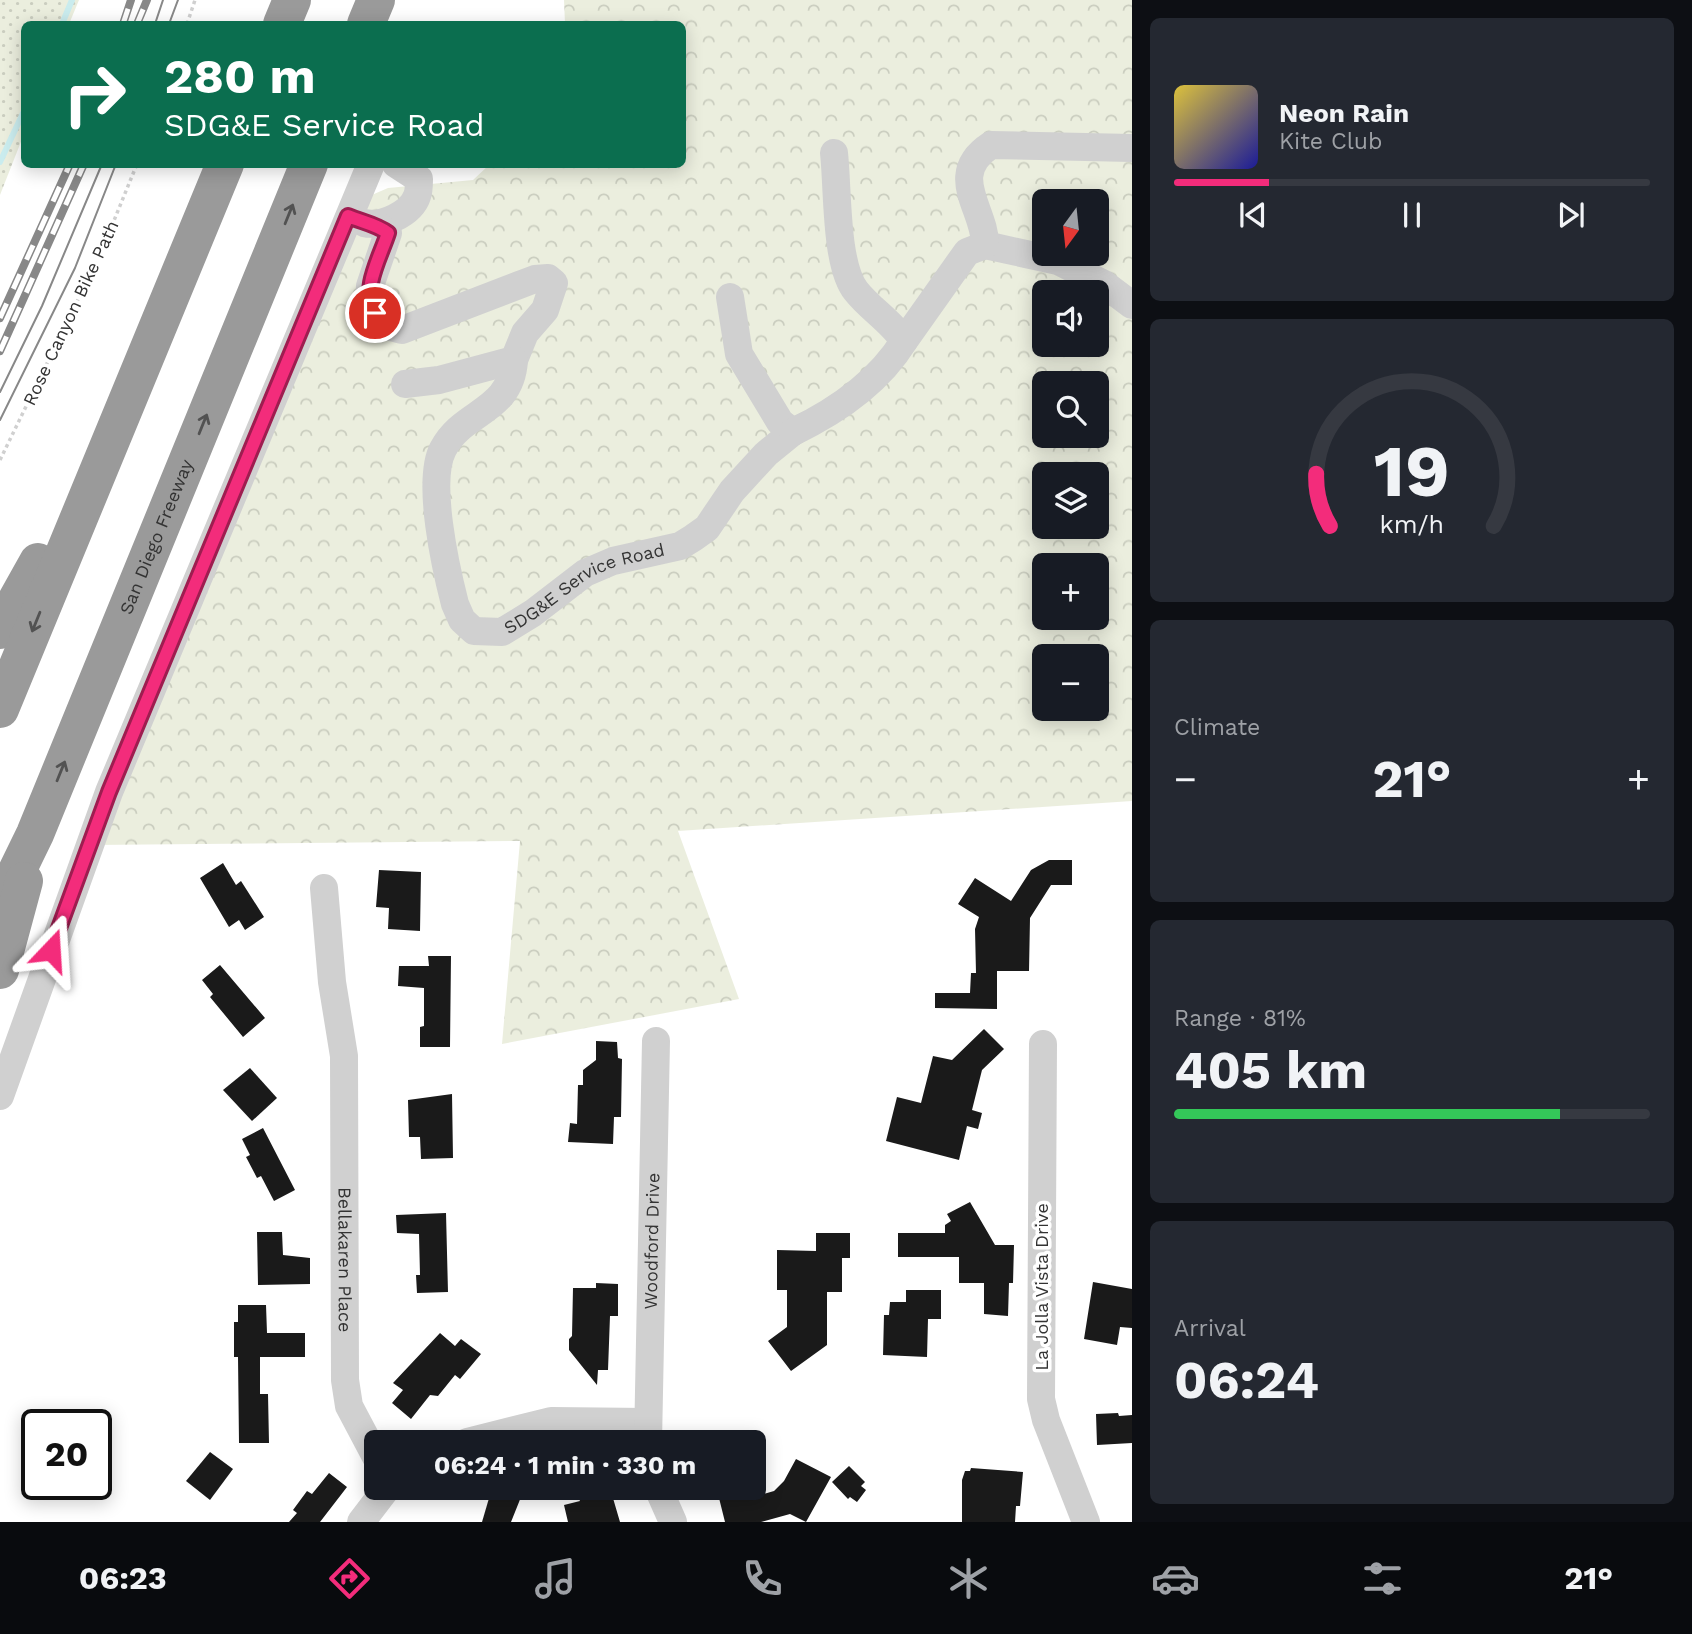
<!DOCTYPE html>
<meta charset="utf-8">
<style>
body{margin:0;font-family:"Work Sans",sans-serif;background:#242831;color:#f1f3f6;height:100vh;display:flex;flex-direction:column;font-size:26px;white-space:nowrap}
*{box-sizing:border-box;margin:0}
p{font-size:23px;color:#9ea1a6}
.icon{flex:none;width:38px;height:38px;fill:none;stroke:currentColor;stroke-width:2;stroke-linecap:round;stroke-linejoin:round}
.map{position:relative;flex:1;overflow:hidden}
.panel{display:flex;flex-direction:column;gap:18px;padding:18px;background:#0d0f14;width:560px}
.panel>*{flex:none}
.guide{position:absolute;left:21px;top:21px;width:665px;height:147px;border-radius:10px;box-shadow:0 4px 18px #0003;background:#0b6e4f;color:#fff;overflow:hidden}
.needle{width:46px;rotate:195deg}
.fabs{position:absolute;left:1032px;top:189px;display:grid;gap:14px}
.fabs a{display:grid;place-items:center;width:77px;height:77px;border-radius:10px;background:#171b24;box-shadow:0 4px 18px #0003;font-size:35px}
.speed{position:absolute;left:21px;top:1409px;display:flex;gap:14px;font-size:35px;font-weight:700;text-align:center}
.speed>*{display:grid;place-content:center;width:91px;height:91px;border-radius:50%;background:#171b24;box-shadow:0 4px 18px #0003;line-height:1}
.speed .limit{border:4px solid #111;border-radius:10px;background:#fff;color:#111}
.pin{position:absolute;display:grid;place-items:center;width:60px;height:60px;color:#fff;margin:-30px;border:4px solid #fff;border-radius:50%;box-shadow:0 2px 7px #0007}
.me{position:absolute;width:77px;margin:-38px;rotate:20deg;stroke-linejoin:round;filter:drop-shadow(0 0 5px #0008)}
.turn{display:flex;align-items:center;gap:24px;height:147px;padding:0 28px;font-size:32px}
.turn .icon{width:91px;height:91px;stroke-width:2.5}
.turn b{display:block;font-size:49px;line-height:60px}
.big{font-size:52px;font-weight:700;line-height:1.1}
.panel .tile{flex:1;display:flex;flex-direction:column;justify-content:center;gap:10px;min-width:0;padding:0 24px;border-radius:10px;background:#242831}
.panel .dial{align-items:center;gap:0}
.dial svg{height:182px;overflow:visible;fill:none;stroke:#363941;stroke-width:7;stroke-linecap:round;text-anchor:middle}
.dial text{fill:#f1f3f6;stroke:none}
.song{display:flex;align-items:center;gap:21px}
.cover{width:84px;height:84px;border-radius:10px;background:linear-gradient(135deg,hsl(50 70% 55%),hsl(240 70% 35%))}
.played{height:7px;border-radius:4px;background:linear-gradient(90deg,#f32c7b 20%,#363941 20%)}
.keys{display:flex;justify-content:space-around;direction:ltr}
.heat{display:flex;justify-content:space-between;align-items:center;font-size:38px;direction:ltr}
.charge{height:10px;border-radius:5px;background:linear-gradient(90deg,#34c759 81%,#363941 0)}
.trip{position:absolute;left:364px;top:1430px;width:402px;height:70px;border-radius:10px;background:#171b24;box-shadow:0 4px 18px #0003;font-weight:700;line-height:70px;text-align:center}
.tabs{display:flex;height:112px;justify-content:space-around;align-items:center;background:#090b0e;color:#9ea1a6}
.tabs .icon{width:49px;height:49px}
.tabs .selected{color:#f32c7b}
.tabs b{font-size:32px;color:#f1f3f6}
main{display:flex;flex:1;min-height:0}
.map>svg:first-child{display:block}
.grass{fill:url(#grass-dots)}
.park{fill:url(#park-crowns);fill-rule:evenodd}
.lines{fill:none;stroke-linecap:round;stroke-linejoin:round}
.stream{stroke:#caecee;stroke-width:6}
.building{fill:#1a1a1a}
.path{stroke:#d0d0d0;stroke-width:3.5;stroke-dasharray:3.5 3.5;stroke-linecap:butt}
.minor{stroke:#d0d0d0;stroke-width:28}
.highway{stroke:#9a9a9a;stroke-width:38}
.tram{stroke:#888;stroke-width:2}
.rail-casing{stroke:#888;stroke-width:8}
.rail{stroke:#fff;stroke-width:5;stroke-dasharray:16;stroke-linecap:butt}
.oneway{stroke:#525252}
.route-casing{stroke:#9e1d50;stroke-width:18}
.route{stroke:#f32c7b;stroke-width:12}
.labels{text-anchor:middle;stroke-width:7;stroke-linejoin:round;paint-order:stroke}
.street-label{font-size:18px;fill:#333;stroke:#fff}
</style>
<main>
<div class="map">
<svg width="1132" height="1522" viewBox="0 0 1132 1522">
<defs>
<pattern id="grass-dots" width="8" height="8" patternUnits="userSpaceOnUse" patternTransform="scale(1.75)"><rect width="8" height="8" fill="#ebeede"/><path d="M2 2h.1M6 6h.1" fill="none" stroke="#cacdbf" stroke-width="1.8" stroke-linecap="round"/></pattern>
<pattern id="park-crowns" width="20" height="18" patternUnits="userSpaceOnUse" patternTransform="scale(1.75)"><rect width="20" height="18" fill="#ebeede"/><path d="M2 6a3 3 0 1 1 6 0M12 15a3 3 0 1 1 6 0" fill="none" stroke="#cacdbf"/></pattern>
</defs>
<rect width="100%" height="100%" fill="#fff"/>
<polygon class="grass" points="0,0 79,0 69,24 24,24 24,134 0,195"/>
<path class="park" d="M564,0H1132V801L678,831L739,999L502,1044L520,841L93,845L353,203L388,188L473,180L489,165L682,164V24H565ZM1045,201H1097V254H1045ZM1045,292H1097V345H1045ZM1045,383H1097V436H1045ZM1045,474H1097V527H1045ZM1045,565H1097V618H1045ZM1045,656H1097V709H1045Z"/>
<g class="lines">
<g class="stream">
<polyline points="62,24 72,0"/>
<polyline points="0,162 24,111"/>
</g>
</g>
<g class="building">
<polygon points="1049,860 1072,860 1072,885 1051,885 1030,918 1029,971 997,971 997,1009 935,1008 935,993 970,993 971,973 976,973 975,929 979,917 958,904 975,878 1011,901 1031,870"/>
<polygon points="223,863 236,885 241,881 264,917 245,930 239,920 229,927 200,878"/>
<polygon points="379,870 421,872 420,931 388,929 389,908 376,907"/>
<polygon points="428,956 451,956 450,1047 420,1047 420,1027 424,1026 424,988 398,986 399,966 429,966"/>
<polygon points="220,965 265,1018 243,1037 210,997 213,994 202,980"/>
<polygon points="984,1029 1004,1049 982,1070 972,1110 982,1113 978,1129 967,1126 959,1160 886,1141 897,1097 921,1103 933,1056 952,1060"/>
<polygon points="596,1041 617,1042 618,1058 622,1059 621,1117 614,1117 613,1144 568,1142 570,1123 577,1124 578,1085 583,1085 583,1070 596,1060"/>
<polygon points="250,1068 277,1098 252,1121 223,1090"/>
<polygon points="452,1094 453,1158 421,1159 420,1137 409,1137 408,1100"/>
<polygon points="263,1128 295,1190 274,1201 261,1176 257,1178 246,1157 250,1155 242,1139"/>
<polygon points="970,1202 995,1245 1014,1245 1013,1283 1009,1283 1008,1316 984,1314 984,1283 959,1283 959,1257 898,1257 898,1233 945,1233 945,1225 951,1221 947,1214"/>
<polygon points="446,1213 448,1292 417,1293 416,1275 420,1275 419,1234 397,1233 396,1215"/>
<polygon points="257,1232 282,1232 283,1255 310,1258 310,1284 258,1285"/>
<polygon points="816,1233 850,1233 850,1258 842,1258 842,1292 827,1292 827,1345 791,1371 768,1341 787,1327 787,1290 777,1290 777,1250 816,1251"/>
<polygon points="1093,1282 1132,1289 1132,1328 1120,1327 1117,1345 1084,1339"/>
<polygon points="596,1283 618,1284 618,1316 610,1316 608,1370 598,1370 597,1385 569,1350 569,1339 572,1336 573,1288 596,1288"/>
<polygon points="906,1290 941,1290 941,1319 928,1319 927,1357 883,1355 884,1315 889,1315 890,1302 906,1302"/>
<polygon points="238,1305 266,1305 267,1333 305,1333 305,1357 260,1357 260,1394 268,1394 269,1443 239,1443 238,1357 234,1357 234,1322 238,1322"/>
<polygon points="440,1333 455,1346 461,1339 481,1354 460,1379 455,1375 438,1396 430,1395 411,1419 392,1403 403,1390 393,1383"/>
<polygon points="1118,1413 1119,1416 1132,1415 1132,1443 1097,1445 1096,1414"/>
<polygon points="210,1452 233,1469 210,1500 186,1481"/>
<polygon points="796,1459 831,1477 806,1522 790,1514 761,1522 725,1522 718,1494 738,1488 742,1500 774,1491 784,1481"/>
<polygon points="849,1466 865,1482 861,1486 866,1490 857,1502 850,1497 848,1499 832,1482"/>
<polygon points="971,1468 1023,1472 1020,1506 1016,1506 1015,1522 962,1522 962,1480 965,1471 970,1471"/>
<polygon points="329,1473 347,1487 320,1522 289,1522 297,1513 293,1510 307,1491 312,1494"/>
<polygon points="492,1488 521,1497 511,1522 482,1522"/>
<polygon points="574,1488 610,1488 620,1522 568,1522 564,1505 580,1501"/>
</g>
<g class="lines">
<g class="path">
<polyline points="187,24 195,0"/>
<polyline points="0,460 102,250 137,164"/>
</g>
<g class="minor">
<path d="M364,223C381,227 411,214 417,196C419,191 419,184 419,179L396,164"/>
<polyline points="377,224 388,233 370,286 369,303 383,325 402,330 535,279 548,278 554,283 545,310 525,333 514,360 439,380 405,384"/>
<polyline points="985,245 1058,261 1104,284 1132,305"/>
<path d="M904,341L967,252L985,245C986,210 945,175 991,145L1132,148"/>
<path id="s1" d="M514,360C511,413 463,410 443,449C426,481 446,569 455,604L462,620L474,631L502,632L533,613L585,573L613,561L680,546L693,538L707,528L732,491L766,454L793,432L780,422L739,354L730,297"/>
<path d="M793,432C837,411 878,383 904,341C892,322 870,309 856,291C835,265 838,188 834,153"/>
<path id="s2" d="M324,888L332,982L344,1056L345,1380L349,1406L376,1457"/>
<polyline points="1043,1044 1041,1399 1046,1420 1086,1522"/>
<polyline points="0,1096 109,792 371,164"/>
<polyline points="467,1442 551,1421 647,1422"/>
<path id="s3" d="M648,1442L656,1041"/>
<polyline points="658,1488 673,1522"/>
<polyline points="361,1522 387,1488"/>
</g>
<g class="highway">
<polyline points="282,24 292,0"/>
<polyline points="366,24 376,0"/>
<polyline points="0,630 38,562"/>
<polyline points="0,709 225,164"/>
<path id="s4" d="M0,906L35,834L309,164"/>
<polyline points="0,970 24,881"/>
</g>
<g class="tram">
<polyline points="155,24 163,0"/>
<polyline points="169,24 178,0"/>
<polyline points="0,392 42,306 102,164"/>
<polyline points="0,420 75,268 116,164"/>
</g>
<defs>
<g id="rail">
<polyline points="123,24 131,0"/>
<polyline points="137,24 147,0"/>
<polyline points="0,318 70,164"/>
<polyline points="0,351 84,164"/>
</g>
</defs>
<use href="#rail" class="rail-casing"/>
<use href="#rail" class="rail"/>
</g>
<defs><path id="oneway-shaft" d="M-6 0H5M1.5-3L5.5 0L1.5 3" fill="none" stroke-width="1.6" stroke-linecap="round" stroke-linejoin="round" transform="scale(1.75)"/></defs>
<g class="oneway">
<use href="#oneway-shaft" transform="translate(289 214) rotate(-68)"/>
<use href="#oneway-shaft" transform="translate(203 424) rotate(-68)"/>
<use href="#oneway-shaft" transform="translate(36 622) rotate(112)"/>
<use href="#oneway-shaft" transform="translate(61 771) rotate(-68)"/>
</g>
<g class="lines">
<defs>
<path id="route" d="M51,950L109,792L348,216C362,222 376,224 388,233C380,258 361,289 375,313"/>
</defs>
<use href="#route" class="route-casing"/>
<use href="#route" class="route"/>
</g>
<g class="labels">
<g class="street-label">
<text transform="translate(71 313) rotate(-65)" y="6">Rose Canyon Bike Path</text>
<text dy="6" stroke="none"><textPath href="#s4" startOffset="401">San Diego Freeway</textPath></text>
<text dy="6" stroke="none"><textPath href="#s1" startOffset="432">SDG&amp;E Service Road</textPath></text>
<text dy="6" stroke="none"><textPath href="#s3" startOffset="201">Woodford Drive</textPath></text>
<text dy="6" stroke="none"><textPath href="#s2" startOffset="373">Bellakaren Place</textPath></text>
<text transform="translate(1042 1287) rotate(-90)" y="6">La Jolla Vista Drive</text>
</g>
</g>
</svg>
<div class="fabs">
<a><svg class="needle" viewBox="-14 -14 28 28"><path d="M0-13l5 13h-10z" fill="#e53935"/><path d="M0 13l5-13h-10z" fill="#9ea1a6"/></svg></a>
<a><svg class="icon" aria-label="sound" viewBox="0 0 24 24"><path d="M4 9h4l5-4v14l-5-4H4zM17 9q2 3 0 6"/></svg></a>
<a><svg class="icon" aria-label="search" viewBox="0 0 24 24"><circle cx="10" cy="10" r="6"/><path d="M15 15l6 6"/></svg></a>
<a><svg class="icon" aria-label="layers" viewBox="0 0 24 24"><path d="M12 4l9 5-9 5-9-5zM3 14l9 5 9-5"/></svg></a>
<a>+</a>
<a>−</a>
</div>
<div class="speed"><div class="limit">20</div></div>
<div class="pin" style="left:375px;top:313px;background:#d93025"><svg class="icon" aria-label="arrive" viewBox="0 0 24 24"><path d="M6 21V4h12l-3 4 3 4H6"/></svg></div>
<svg class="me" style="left:51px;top:950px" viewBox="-20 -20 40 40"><path d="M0-17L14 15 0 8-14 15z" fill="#f32c7b" stroke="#fff" stroke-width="4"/></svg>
<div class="trip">06:24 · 1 min · 330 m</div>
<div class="guide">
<div class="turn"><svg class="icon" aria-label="right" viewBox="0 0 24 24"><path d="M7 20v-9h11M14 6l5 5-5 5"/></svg><div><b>280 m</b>SDG&amp;E Service Road</div></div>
</div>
</div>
<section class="panel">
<div class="tile">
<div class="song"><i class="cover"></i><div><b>Neon Rain</b><p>Kite Club</p></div></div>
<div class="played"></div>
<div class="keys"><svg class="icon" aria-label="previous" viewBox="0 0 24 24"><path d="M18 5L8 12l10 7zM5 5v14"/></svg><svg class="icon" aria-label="pause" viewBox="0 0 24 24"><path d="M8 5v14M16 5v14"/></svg><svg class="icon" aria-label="next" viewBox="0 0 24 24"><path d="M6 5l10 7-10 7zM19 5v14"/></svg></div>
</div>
<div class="tile dial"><svg viewBox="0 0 100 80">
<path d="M14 69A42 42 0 1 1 86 69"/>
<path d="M14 69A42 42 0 0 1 8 46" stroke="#f32c7b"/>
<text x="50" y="56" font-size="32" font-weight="700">19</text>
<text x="50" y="72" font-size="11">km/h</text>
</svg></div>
<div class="tile"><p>Climate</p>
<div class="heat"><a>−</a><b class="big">21°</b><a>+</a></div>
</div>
<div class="tile"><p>Range · 81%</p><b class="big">405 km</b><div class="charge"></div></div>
<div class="tile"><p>Arrival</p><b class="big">06:24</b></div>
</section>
</main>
<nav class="tabs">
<b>06:23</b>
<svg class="icon selected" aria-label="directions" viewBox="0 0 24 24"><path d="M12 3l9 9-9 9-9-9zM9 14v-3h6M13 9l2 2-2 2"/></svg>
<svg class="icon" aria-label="music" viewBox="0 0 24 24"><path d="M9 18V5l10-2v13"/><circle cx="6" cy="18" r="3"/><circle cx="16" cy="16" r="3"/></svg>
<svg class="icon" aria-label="phone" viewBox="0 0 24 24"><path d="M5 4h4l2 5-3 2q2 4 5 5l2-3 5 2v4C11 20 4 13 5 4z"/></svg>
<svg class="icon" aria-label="climate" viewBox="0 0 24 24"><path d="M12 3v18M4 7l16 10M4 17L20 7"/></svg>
<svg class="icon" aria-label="car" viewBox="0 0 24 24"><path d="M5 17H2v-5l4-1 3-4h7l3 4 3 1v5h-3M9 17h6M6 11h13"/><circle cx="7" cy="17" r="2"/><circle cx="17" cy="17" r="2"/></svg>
<svg class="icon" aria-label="filters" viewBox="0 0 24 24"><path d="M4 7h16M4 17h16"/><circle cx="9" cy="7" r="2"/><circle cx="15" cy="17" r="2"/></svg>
<b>21°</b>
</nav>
